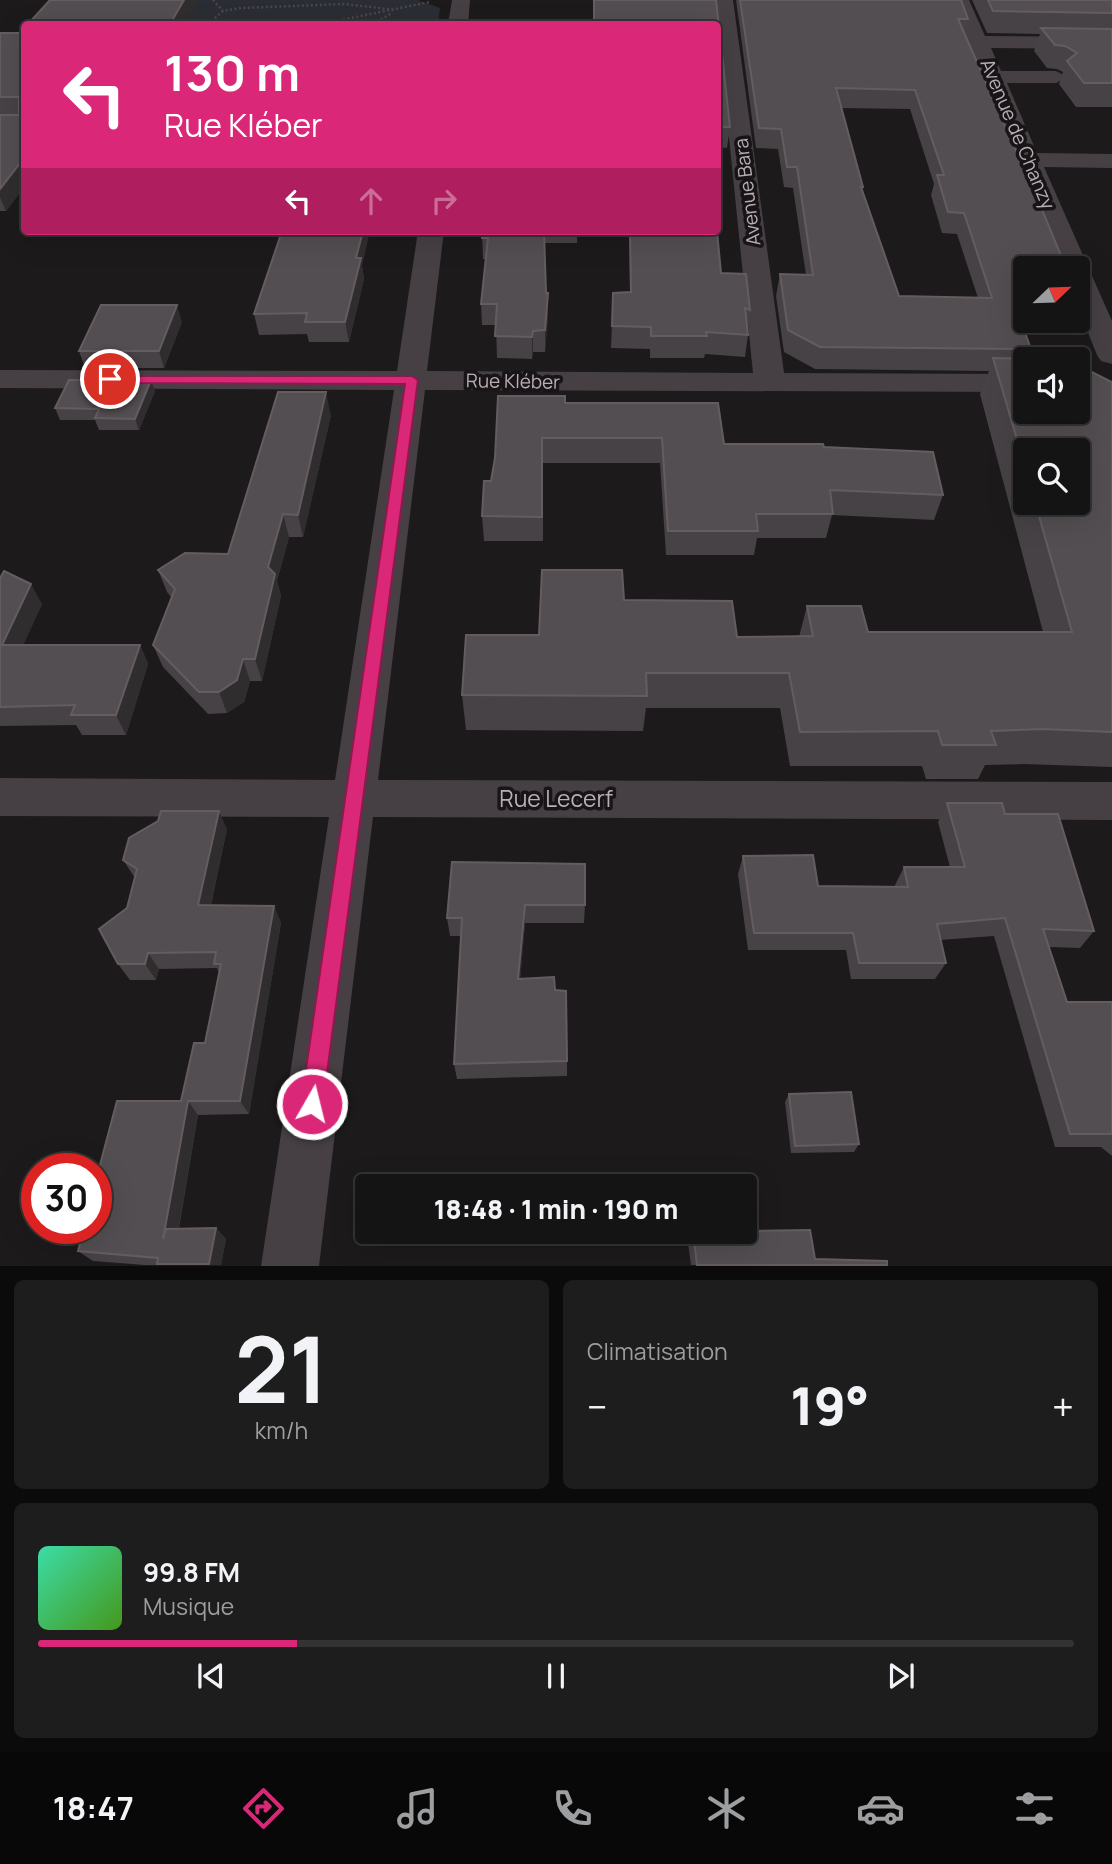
<!DOCTYPE html>
<html lang="fr">
<meta charset="utf-8">
<style>
body{margin:0;font-family:Manrope,sans-serif;background:#1e1d1d;color:#f1f3f6;height:100vh;display:flex;flex-direction:column;font-size:26px;white-space:nowrap}
*{box-sizing:border-box;margin:0}
p{font-size:23px;color:#9d9ea0}
.icon{flex:none;width:38px;height:38px;fill:none;stroke:currentColor;stroke-width:2;stroke-linecap:round;stroke-linejoin:round}
.map{position:relative;height:1266px;overflow:hidden}
.panel{display:flex;flex-direction:column;gap:14px;padding:14px;background:#0c0b0b;flex:1}
.panel>*{flex:none}
.top-card{position:absolute;left:21px;top:21px;width:700px;height:214px;border-radius:7px;box-shadow:0 7px 28px #0002,0 0 0 2px #343334;background:#db2777;color:#fff;overflow:hidden}
.needle{width:46px;rotate:67deg}
.buttons{position:absolute;left:1013px;top:256px;display:grid;gap:14px}
.buttons a{display:grid;place-items:center;width:77px;height:77px;border-radius:7px;background:#151414;box-shadow:0 7px 28px #0002,0 0 0 2px #343334;font-size:35px}
.speed{position:absolute;left:21px;top:1153px;display:flex;gap:14px;font-size:35px;font-weight:700;text-align:center}
.speed>*{display:grid;place-content:center;width:91px;height:91px;border-radius:50%;background:#151414;box-shadow:0 7px 28px #0002,0 0 0 2px #343334;line-height:1}
.speed .limit{border:10px solid #d22;background:#fff;color:#111}
.pin{position:absolute;display:grid;place-items:center;width:60px;height:60px;color:#fff;margin:-30px;border:4px solid #fff;border-radius:50%;box-shadow:0 2px 7px #0007}
.me{position:absolute;width:77px;margin:-38px;rotate:8deg;stroke-linejoin:round;filter:drop-shadow(0 0 5px #0008)}
.turn{display:flex;align-items:center;gap:24px;height:147px;padding:0 28px;font-size:32px}
.turn .icon{width:91px;height:91px;stroke-width:2.5}
.turn b{display:block;font-size:49px;line-height:60px}
.lanes{display:flex;align-items:center;height:66px;padding:0 28px;background:#0003;justify-content:center;gap:35px;direction:ltr}
.lanes .off{opacity:.35}
.big{font-size:52px;font-weight:800;line-height:1.1}
.panel .card{flex:1;display:flex;flex-direction:column;justify-content:center;gap:10px;min-width:0;padding:0 24px;border-radius:10px;background:#1e1d1d}
.panel .dial{align-items:center;gap:0}
.dial b{font-size:91px;line-height:1}
.song{display:flex;align-items:center;gap:21px}
.cover{width:84px;height:84px;border-radius:10px;background:linear-gradient(135deg,hsl(160 70% 55%),hsl(100 70% 35%))}
.played{height:7px;border-radius:4px;background:linear-gradient(90deg,#db2777 25%,#343334 25%)}
.keys{display:flex;justify-content:space-around;direction:ltr}
.heat{display:flex;justify-content:space-between;align-items:center;font-size:38px;direction:ltr}
.panel .tiles{flex:1;display:grid;gap:14px;grid-template-columns:1fr 1fr}
.card:last-child{grid-column:span 2}
.trip{position:absolute;left:355px;top:1174px;width:402px;height:70px;border-radius:7px;background:#151414;box-shadow:0 7px 28px #0002,0 0 0 2px #343334;font-weight:800;line-height:70px;text-align:center}
.menu{display:flex;height:112px;justify-content:space-around;align-items:center;background:#080808;color:#9d9ea0}
.menu .icon{width:49px;height:49px}
.menu .selected{color:#db2777}
.menu b{font-size:32px;color:#f1f3f6}
.map>svg:first-child{display:block}
.green{fill:#2a2d34}
.lines{fill:none;stroke-linecap:round;stroke-linejoin:round}
.path{stroke:#4d454b;stroke-width:2.5;stroke-dasharray:2 2.5;stroke-linecap:butt}
.minor{fill:#464044;fill-rule:evenodd}
.wall{fill:#474245;fill-rule:evenodd}
.shaded-wall{fill:#302d2f}
.building{fill:#534e51;stroke:#645c61;stroke-width:2;fill-rule:evenodd}
.route{fill:#db2777;stroke:#8e194d;stroke-width:2}
.labels{text-anchor:middle;stroke-width:7;stroke-linejoin:round;paint-order:stroke}
.far-street-label{font-size:19px;fill:#bbadb8;stroke:#171516}
.street-label{font-size:23px;fill:#bbadb8;stroke:#171516}
</style>
<div class="map">
<svg width="1112" height="1266" viewBox="0 0 1112 1266">
<rect width="100%" height="100%" fill="#1c1a1b"/>
<polygon class="green" points="193,0 418,0 440,8 438,24 177,24"/>
<g class="lines">
<g class="path">
<polyline points="213,0 223,11"/>
<polyline points="208,24 223,11 241,8 345,4 396,10"/>
<polyline points="282,24 309,24"/>
<polyline points="321,24 430,2"/>
<polyline points="373,24 392,13"/>
</g>
<g class="minor">
<polygon points="452,0 470,0 468,24 448,24"/>
<polygon points="715,0 733,0 784,373 1026,374 1026,392 425,390 378,780 1112,782 1112,820 373,817 319,1266 261,1266 329,817 0,816 0,778 335,780 394,390 0,388 0,370 397,371 418,231 444,231 427,371 753,373"/>
<polygon points="951,0 969,0 985,36 1112,37 1112,49 991,48 1001,71 1056,71 1067,77 1056,83 1007,83 1037,153 1112,154 1112,168 1044,167 1112,321 1112,364 1101,361 1097,355 1078,308 1078,268 1061,268"/>
</g>
</g>
<g class="wall">
<polygon points="594,0 716,0 730,127 727,148 718,147 718,24 594,24"/>
<path d="M736,0H961L968,19L964,34L1026,268V320H1075L1072,329L1022,326L1031,349L1028,358L1046,359H1026L1112,382V767L1024,764L985,765L978,779H926L922,766H790L780,708H646L643,731L466,730L462,695L539,635L624,600L737,637H799L807,606L868,632H1043L980,394L989,371L815,369L784,352L776,296L780,274L806,275L793,188L784,187L778,149L756,148ZM841,108L910,109L934,184L931,195L942,233L957,234L978,298L899,296L862,192L863,187ZM1026,450L1078,502H1026Z"/>
<polygon points="972,0 1112,0 1112,107 1076,107 1059,84 1063,72 1057,69 1047,68 1034,51 1040,34 987,33"/>
<polygon points="0,33 20,33 24,187 6,211 0,211"/>
<polygon points="482,231 577,231 577,243 544,243 546,293 548,315 545,352 533,352 532,359 497,358 496,325 482,325 481,304 486,259 483,259"/>
<polygon points="629,231 717,231 721,273 750,310 747,326 748,335 745,357 705,354 704,358 650,358 650,349 611,348 613,293 630,292"/>
<polygon points="362,266 364,279 349,342 309,342 307,334 259,335 254,314"/>
<polygon points="182,322 164,368 85,368 79,351"/>
<polygon points="155,391 139,430 99,430 95,420 60,420 55,408"/>
<polygon points="565,403 724,444 824,447 943,495 934,520 832,515 826,538 757,538 754,555 666,555 660,463 543,463 543,541 484,541 482,516 491,481"/>
<polygon points="331,415 303,537 289,537 277,581 281,596 262,681 250,681 244,702 227,713 208,714 163,667 153,645 171,597 167,592 158,570 228,554"/>
<polygon points="0,578 42,604 23,645 140,645 148,664 126,735 82,735 76,725 0,726"/>
<polygon points="947,803 1005,814 1094,931 1080,948 1049,947 1067,1002 1112,1002 1112,1156 1101,1147 1055,1147 994,936 940,940 946,963 935,979 851,979 846,950 748,950 738,874 743,856 818,886 895,887 895,885 904,867 950,867 938,822"/>
<polygon points="227,829 211,905 274,906 281,923 249,1114 198,1115 179,1228 216,1228 226,1239 221,1265 145,1265 93,1261 78,1251 181,1101 205,1043 219,973 217,968 159,969 156,980 130,980 118,964 127,908 135,878 123,860"/>
<polygon points="452,862 585,905 584,923 525,923 520,979 555,990 567,1061 567,1076 457,1079 454,1064 461,936 450,936 447,918"/>
<polygon points="789,1094 859,1144 854,1152 791,1153 785,1102"/>
<polygon points="692,1232 815,1259 887,1265 691,1265 688,1243"/>
</g>
<g class="shaded-wall">
<polygon points="184,0 198,0 184,24 170,24"/>
<polygon points="24,158 24,187 6,211 0,197 0,189"/>
<polygon points="363,231 370,231 362,266 364,279 349,342 345,322 356,258"/>
<polygon points="548,293 548,315 545,352 545,330"/>
<polygon points="177,305 182,322 164,368 159,351"/>
<polygon points="533,331 533,352 532,359 532,337"/>
<polygon points="151,380 155,391 139,430 135,419"/>
<polygon points="326,392 331,415 303,537 298,515"/>
<polygon points="283,514 289,537 277,581 281,596 262,681 255,659 268,567"/>
<polygon points="31,584 42,604 14,665 2,645"/>
<polygon points="140,645 148,664 126,735 116,715"/>
<polygon points="243,659 250,681 244,702 227,713 219,692"/>
<polygon points="219,811 227,829 207,922 198,905"/>
<polygon points="525,905 525,923 519,996 518,979"/>
<polygon points="274,906 281,923 249,1114 240,1101"/>
<polygon points="148,953 159,969 156,980 145,964"/>
<polygon points="188,1101 198,1115 175,1249 163,1239"/>
<polygon points="216,1228 226,1239 221,1265 211,1265 209,1264"/>
</g>
<g class="building">
<polygon points="50,0 184,0 170,24 28,24"/>
<polygon points="594,0 716,0 730,127 718,127 718,24 594,24"/>
<path d="M740,0H961L968,19H958L1043,212L1066,268H1026V304L1014,303L1031,349L820,347L788,330L780,274L813,275L797,167H787L781,129L759,128ZM836,88L915,90L944,175H937L948,212L964,213L992,298L899,296L861,187H863Z"/>
<polygon points="988,0 1112,0 1112,13 993,11"/>
<polygon points="24,28 24,158 0,189 0,115 19,115 19,97 0,97 0,33 20,33"/>
<polygon points="1041,28 1112,29 1112,83 1084,83 1067,61 1077,53 1065,46 1055,45"/>
<polygon points="282,231 363,231 356,258 361,258 345,322 305,322 307,313 254,314"/>
<polygon points="482,231 544,231 546,293 548,293 545,330 533,331 532,337 495,336 497,304 481,304 488,238 482,238"/>
<polygon points="630,231 717,231 721,273 746,274 750,310 745,308 748,335 706,332 707,336 651,336 651,327 612,326 613,293 631,292"/>
<polygon points="101,305 177,305 159,351 79,351"/>
<polygon points="1043,351 1046,359 1026,359 1026,411 1078,411 1078,365 1112,382 1112,732 1043,729 991,731 996,745 942,745 938,731 800,732 789,673 646,673 647,696 462,695 466,635 539,635 542,570 622,570 624,600 732,601 737,637 813,636 807,606 861,606 868,632 1072,632 1035,502 1078,502 1078,450 1026,450 1026,470 993,358 1040,359"/>
<polygon points="69,380 151,380 135,419 95,418 99,409 55,408"/>
<polygon points="278,392 326,392 298,515 283,514 268,567 275,574 255,659 243,659 237,680 219,692 199,692 153,645 175,589 158,570 185,553 228,554"/>
<polygon points="498,396 565,396 565,403 718,403 724,444 823,444 824,447 933,452 943,495 830,490 833,514 756,514 758,531 668,531 662,438 542,438 542,517 482,516 484,481 491,481 495,458"/>
<polygon points="4,571 31,584 2,645 140,645 116,715 71,715 75,705 0,707 0,578"/>
<polygon points="947,803 1002,803 1005,814 1058,814 1094,931 1043,929 1067,1002 1112,1002 1112,1134 1070,1134 1005,918 937,924 946,963 859,963 853,933 754,933 743,856 813,855 818,886 908,887 904,867 965,867"/>
<polygon points="161,811 219,811 198,905 274,906 240,1101 188,1101 163,1239 166,1229 216,1228 209,1264 157,1264 158,1258 78,1251 84,1228 96,1228 96,1180 117,1101 181,1101 194,1043 205,1043 221,964 214,964 216,952 148,953 145,964 118,964 99,929 127,908 137,869 123,860 129,838 158,821"/>
<polygon points="452,862 585,864 585,905 525,905 518,979 554,977 555,990 566,991 567,1061 454,1064 462,918 447,918"/>
<polygon points="851,1092 859,1144 795,1146 789,1094"/>
<polygon points="810,1230 815,1259 887,1261 887,1265 697,1265 693,1232 746,1232 746,1231"/>
</g>
<polygon class="route" points="412,376 418,380 323,1104 320,1112 312,1115 304,1112 301,1104 405,384 110,383 104,379 110,376"/>
<g class="labels">
<g class="far-street-label">
<text transform="translate(1018 134) rotate(67)" y="7">Avenue de Chanzy</text>
<text transform="translate(747 192) rotate(-97)" y="7">Avenue Bara</text>
<text transform="translate(513 381) rotate(1)" y="7">Rue Kléber</text>
</g>
<g class="street-label">
<text x="556" y="807">Rue Lecerf</text>
</g>
</g>
</svg>
<div class="buttons">
<a><svg class="needle" viewBox="-14 -14 28 28"><path d="M0-13l5 13h-10z" fill="#e53935"/><path d="M0 13l5-13h-10z" fill="#9d9ea0"/></svg></a>
<a><svg class="icon" aria-label="sound" viewBox="0 0 24 24"><path d="M4 9h4l5-4v14l-5-4H4zM17 9q2 3 0 6"/></svg></a>
<a><svg class="icon" aria-label="search" viewBox="0 0 24 24"><circle cx="10" cy="10" r="6"/><path d="M15 15l6 6"/></svg></a>
</div>
<div class="speed"><div class="limit">30</div></div>
<div class="pin" style="left:110px;top:379px;background:#d93025"><svg class="icon" aria-label="arrive" viewBox="0 0 24 24"><path d="M6 21V4h12l-3 4 3 4H6"/></svg></div>
<svg class="me" style="left:312px;top:1104px" viewBox="-20 -20 40 40"><circle r="17" fill="#db2777" stroke="#fff" stroke-width="3"/><path d="M0-11L8 9 0 5-8 9z" fill="#fff"/></svg>
<div class="trip">18:48 · 1 min · 190 m</div>
<div class="top-card">
<div class="turn"><svg class="icon" aria-label="left" viewBox="0 0 24 24"><path d="M17 20v-9H6M10 6l-5 5 5 5"/></svg><div><b>130 m</b>Rue Kléber</div></div>
<div class="lanes"><svg class="icon" aria-label="left" viewBox="0 0 24 24"><path d="M17 20v-9H6M10 6l-5 5 5 5"/></svg><svg class="icon off" aria-label="ahead" viewBox="0 0 24 24"><path d="M12 20V5M6 11l6-6 6 6"/></svg><svg class="icon off" aria-label="right" viewBox="0 0 24 24"><path d="M7 20v-9h11M14 6l5 5-5 5"/></svg></div>
</div>
</div>
<section class="panel">
<div class="tiles">
<div class="card dial"><b>21</b><p>km/h</p></div>
<div class="card"><p>Climatisation</p>
<div class="heat"><a>−</a><b class="big">19°</b><a>+</a></div>
</div>
<div class="card">
<div class="song"><i class="cover"></i><div><b>99.8 FM</b><p>Musique</p></div></div>
<div class="played"></div>
<div class="keys"><svg class="icon" aria-label="previous" viewBox="0 0 24 24"><path d="M18 5L8 12l10 7zM5 5v14"/></svg><svg class="icon" aria-label="pause" viewBox="0 0 24 24"><path d="M8 5v14M16 5v14"/></svg><svg class="icon" aria-label="next" viewBox="0 0 24 24"><path d="M6 5l10 7-10 7zM19 5v14"/></svg></div>
</div>
</div>
</section>
<nav class="menu">
<b>18:47</b>
<svg class="icon selected" aria-label="directions" viewBox="0 0 24 24"><path d="M12 3l9 9-9 9-9-9zM9 14v-3h6M13 9l2 2-2 2"/></svg>
<svg class="icon" aria-label="music" viewBox="0 0 24 24"><path d="M9 18V5l10-2v13"/><circle cx="6" cy="18" r="3"/><circle cx="16" cy="16" r="3"/></svg>
<svg class="icon" aria-label="phone" viewBox="0 0 24 24"><path d="M5 4h4l2 5-3 2q2 4 5 5l2-3 5 2v4C11 20 4 13 5 4z"/></svg>
<svg class="icon" aria-label="climate" viewBox="0 0 24 24"><path d="M12 3v18M4 7l16 10M4 17L20 7"/></svg>
<svg class="icon" aria-label="car" viewBox="0 0 24 24"><path d="M5 17H2v-5l4-1 3-4h7l3 4 3 1v5h-3M9 17h6M6 11h13"/><circle cx="7" cy="17" r="2"/><circle cx="17" cy="17" r="2"/></svg>
<svg class="icon" aria-label="filters" viewBox="0 0 24 24"><path d="M4 7h16M4 17h16"/><circle cx="9" cy="7" r="2"/><circle cx="15" cy="17" r="2"/></svg>
</nav>
